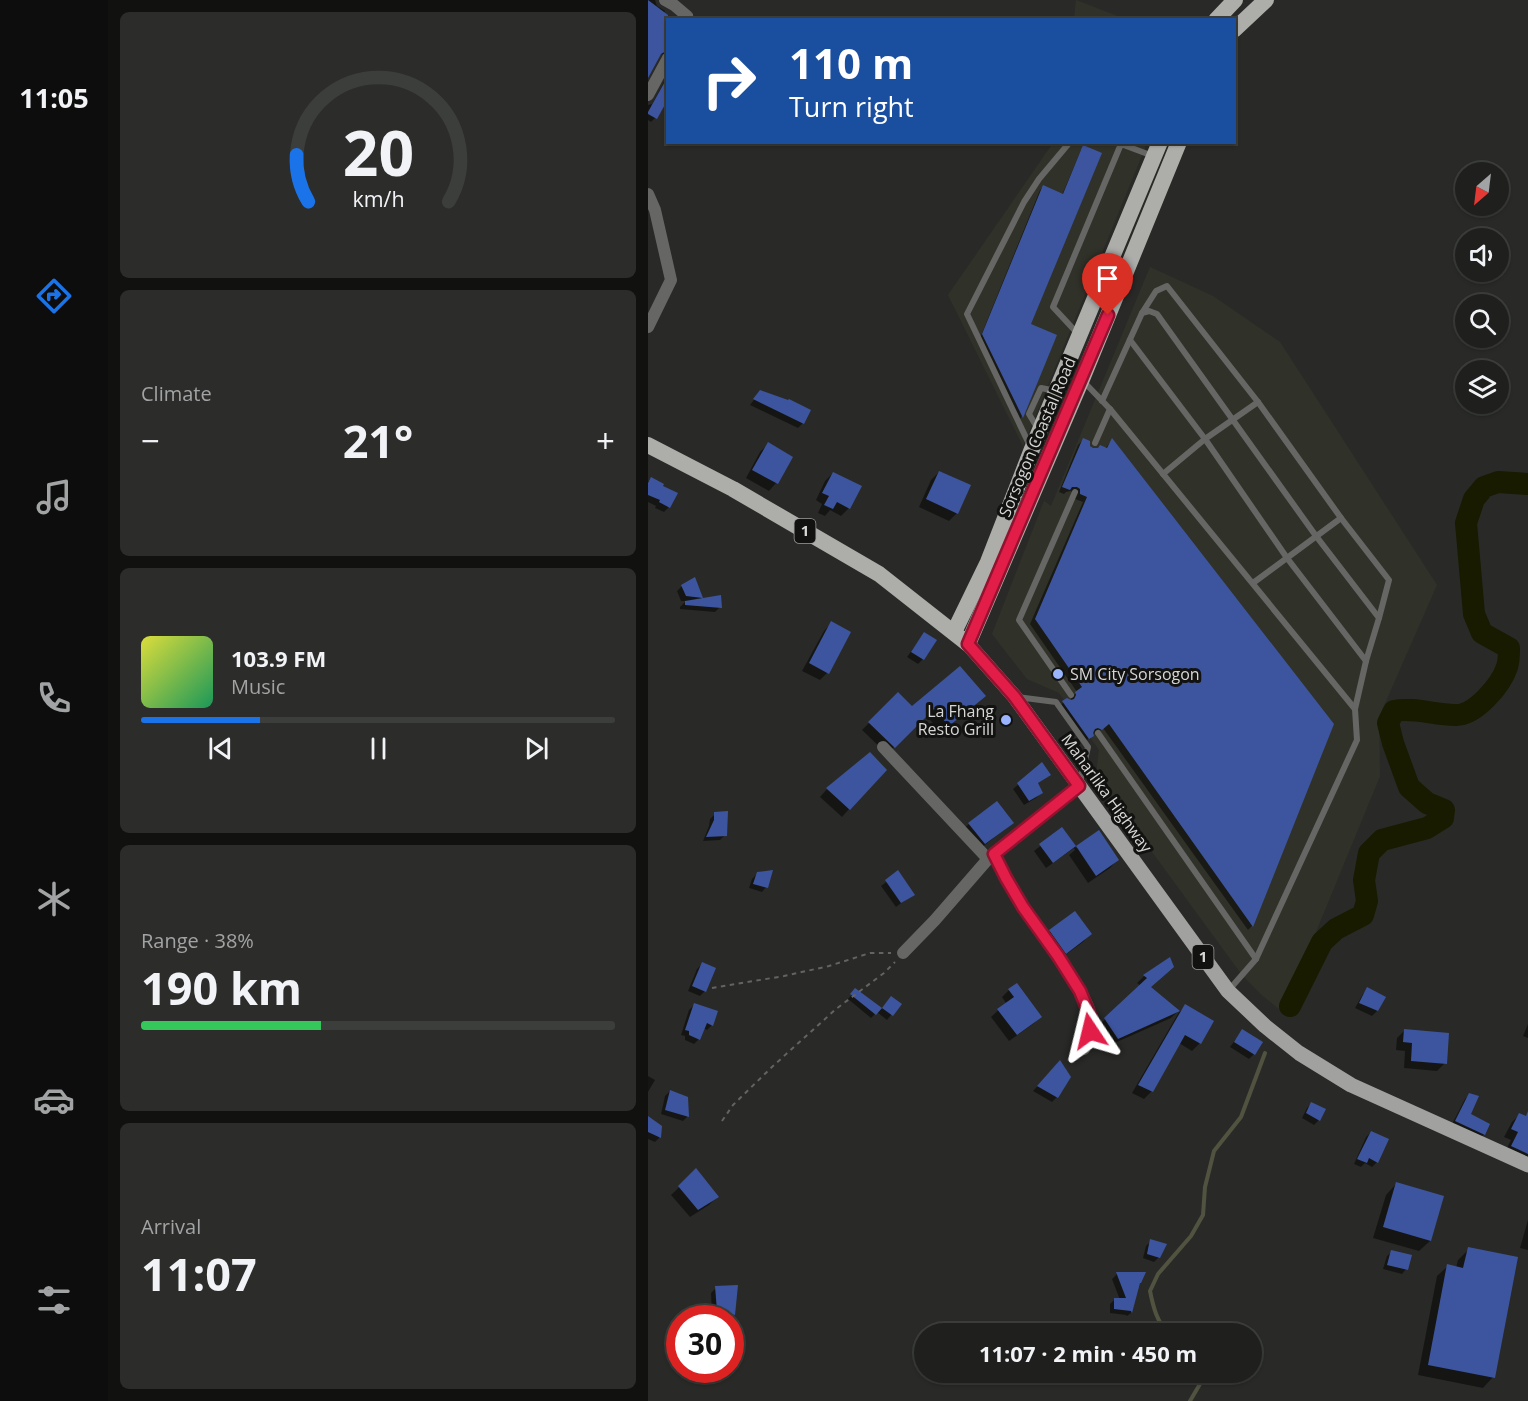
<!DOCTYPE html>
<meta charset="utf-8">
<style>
body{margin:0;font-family:"Open Sans",sans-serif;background:#2c2d2a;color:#f1f3f6;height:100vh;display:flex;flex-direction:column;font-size:22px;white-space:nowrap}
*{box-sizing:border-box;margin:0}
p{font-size:20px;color:#a1a3a4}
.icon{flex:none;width:33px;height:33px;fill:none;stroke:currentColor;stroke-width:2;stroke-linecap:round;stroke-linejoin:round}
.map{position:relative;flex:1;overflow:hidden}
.side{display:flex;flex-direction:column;gap:12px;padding:12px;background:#111210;width:540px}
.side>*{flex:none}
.hud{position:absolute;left:18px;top:18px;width:570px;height:126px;border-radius:0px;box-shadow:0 2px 4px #0004,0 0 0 2px #3c3e3b;background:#1a4fa0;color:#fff;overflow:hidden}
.needle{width:39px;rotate:208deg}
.tools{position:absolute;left:807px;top:162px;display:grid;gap:12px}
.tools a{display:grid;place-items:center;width:54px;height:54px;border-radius:50%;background:#1f201d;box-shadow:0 2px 4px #0004,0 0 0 2px #3c3e3b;font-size:30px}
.speed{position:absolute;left:18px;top:1305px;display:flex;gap:12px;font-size:30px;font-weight:700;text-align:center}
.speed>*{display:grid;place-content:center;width:78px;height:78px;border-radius:50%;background:#1f201d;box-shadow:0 2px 4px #0004,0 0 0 2px #3c3e3b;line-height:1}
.speed .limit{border:9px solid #d22;background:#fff;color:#111}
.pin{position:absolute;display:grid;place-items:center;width:51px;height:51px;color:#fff;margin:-62px -26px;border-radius:50% 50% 50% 0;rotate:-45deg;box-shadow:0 0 6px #0007}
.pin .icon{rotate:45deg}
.me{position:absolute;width:66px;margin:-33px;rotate:350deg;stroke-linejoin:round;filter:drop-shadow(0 0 4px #0008)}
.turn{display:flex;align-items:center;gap:21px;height:126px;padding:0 24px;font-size:27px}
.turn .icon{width:78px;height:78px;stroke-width:2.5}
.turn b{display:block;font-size:42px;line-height:51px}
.big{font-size:45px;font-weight:700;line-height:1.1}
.side .card{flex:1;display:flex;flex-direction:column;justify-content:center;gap:9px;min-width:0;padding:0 21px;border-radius:9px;background:#2c2d2a}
.side .dial{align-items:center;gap:0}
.dial svg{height:156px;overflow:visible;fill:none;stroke:#3c3e3b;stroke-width:7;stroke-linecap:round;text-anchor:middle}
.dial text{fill:#f1f3f6;stroke:none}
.song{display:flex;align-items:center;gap:18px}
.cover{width:72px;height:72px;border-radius:9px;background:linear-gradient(135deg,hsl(60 70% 55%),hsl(150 70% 35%))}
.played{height:6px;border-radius:3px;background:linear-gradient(90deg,#1a73e8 25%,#3c3e3b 25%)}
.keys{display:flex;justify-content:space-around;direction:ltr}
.heat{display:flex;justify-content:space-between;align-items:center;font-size:33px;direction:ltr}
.charge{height:9px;border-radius:4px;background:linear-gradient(90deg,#34c759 38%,#3c3e3b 0)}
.trip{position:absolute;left:266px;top:1323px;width:348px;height:60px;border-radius:30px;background:#1f201d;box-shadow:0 2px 4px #0004,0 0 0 2px #3c3e3b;font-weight:700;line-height:60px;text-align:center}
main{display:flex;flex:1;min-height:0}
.menu{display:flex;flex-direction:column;width:108px;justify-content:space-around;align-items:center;background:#0c0d0c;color:#a1a3a4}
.menu .icon{width:42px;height:42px}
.menu .active{color:#1a73e8}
.menu b{font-size:27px;color:#f1f3f6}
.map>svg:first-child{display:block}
.built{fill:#303229}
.shadow{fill:#0007}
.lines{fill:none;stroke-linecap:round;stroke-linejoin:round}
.stream{stroke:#515340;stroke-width:4}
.river{stroke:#181b00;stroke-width:22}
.building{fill:#3d559f}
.path{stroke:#636361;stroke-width:2;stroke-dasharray:4.5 4.5;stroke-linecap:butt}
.service{stroke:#666664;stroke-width:6}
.minor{stroke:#666664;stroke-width:12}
.primary{stroke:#a1a29f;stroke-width:15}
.trunk{stroke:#adaeaa;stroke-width:16}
.route-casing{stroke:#92132f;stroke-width:15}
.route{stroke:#e11d48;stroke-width:10}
.poi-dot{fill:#9ab5fd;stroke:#121211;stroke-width:2}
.labels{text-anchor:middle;stroke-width:6;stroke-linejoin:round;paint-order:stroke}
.shield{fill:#121211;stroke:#9c9c9b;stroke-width:1.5}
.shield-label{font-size:15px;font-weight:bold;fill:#d7d7d6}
.street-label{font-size:16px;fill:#d7d7d6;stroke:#121211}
.poi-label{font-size:16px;fill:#d7d7d6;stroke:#121211;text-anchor:start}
</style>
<main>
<nav class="menu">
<b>11:05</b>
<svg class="icon active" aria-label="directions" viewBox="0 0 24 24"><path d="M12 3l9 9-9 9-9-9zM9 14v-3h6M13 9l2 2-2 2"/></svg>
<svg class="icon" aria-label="music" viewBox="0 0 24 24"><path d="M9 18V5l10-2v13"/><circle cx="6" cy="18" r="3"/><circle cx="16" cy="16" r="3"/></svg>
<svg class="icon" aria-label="phone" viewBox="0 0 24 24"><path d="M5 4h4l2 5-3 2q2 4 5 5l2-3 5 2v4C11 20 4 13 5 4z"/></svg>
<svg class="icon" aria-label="climate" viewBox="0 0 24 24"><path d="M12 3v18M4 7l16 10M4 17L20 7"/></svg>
<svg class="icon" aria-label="car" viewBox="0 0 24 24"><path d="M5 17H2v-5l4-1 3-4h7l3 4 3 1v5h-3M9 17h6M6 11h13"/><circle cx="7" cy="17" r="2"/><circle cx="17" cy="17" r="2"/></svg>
<svg class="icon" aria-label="filters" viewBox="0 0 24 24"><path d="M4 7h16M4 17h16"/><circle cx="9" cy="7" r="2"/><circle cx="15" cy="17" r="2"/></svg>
</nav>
<section class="side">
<div class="card dial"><svg viewBox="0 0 100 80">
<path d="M14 69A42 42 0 1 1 86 69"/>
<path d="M14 69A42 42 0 0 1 8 45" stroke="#1a73e8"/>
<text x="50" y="56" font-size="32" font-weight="700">20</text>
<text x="50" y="72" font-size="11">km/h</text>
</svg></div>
<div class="card"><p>Climate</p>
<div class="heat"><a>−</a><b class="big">21°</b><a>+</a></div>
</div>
<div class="card">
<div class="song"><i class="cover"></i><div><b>103.9 FM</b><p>Music</p></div></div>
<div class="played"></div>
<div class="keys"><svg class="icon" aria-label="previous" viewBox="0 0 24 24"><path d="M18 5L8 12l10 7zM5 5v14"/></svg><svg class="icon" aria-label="pause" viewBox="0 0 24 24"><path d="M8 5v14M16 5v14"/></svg><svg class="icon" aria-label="next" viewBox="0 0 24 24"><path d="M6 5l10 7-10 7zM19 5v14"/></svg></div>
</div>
<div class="card"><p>Range · 38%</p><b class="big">190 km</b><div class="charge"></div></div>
<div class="card"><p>Arrival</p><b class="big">11:07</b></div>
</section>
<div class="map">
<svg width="880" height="1401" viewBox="0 0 880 1401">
<rect width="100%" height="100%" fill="#292a27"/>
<g class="built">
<polygon points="428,0 477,19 426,19"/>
<polygon points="405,143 499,143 375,446 300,295"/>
<polygon points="502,267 565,296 632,342 789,585 731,717 732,776 663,944 631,1009 615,996 594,975 448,775 451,750 411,693 379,679 344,634 396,501 403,506"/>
</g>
<g class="shadow">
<polygon points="0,0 7,0 9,6 17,11 16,13 22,18 20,20 20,55 14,54 10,56 0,74"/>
<polygon points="20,75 20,93 7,118 3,122 0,120 0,105 4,104"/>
<polygon points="436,147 381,325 407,336 373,418 371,420 332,338 392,190 395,187 414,195 433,150"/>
<polygon points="108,397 155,423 150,428 102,405"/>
<polygon points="435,440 445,450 457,449 464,440 684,724 604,926 600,930 455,728 448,734 443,731 444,735 439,740 410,707 419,700 424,703 423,698 429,692 382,624 435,502 427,499 427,495 423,491 418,492 416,494 411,492 430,445"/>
<polygon points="120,444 143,457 128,483 121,491 98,478 112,452"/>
<polygon points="291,472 309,513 301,521 271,507 283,480"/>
<polygon points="185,473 201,508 193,516 182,510 177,516 170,513 174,504 168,500 177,481"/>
<polygon points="3,479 13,486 28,494 21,507 16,512 7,508 8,506 0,502 0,482"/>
<polygon points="46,579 54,600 72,607 67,612 32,609 32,607 38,601 33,601 29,591 34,586"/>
<polygon points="183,623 179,673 172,680 154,671 176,631"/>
<polygon points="276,634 275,659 270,664 259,657"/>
<polygon points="250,694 264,708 328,703 293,733 278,715 239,754 214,730"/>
<polygon points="394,765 401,775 388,784 393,793 388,798 376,805 365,789"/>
<polygon points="179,789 201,809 194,817 172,797"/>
<polygon points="67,814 77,835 72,840 55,841 61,826 62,819"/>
<polygon points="364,823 356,830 329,851 313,831 321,824"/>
<polygon points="414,829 428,848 450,832 469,860 462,868 440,883 421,855 427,850 426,848 398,868 386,851"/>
<polygon points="250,873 265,894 248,907 233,886"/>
<polygon points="109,874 118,887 114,892 101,888 104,879"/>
<polygon points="426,913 442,934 435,942 409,961 394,939 402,931"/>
<polygon points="521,959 501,988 530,1011 523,1018 462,1045 450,1026 493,986 489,983 496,976"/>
<polygon points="54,964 57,991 52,996 40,991 49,969"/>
<polygon points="720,989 729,1011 724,1016 707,1008 715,994"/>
<polygon points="208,990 234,1009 239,1003 252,1004 239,1020 229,1012 223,1018 200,999"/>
<polygon points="361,990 392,1017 385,1024 361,1041 343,1017 358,1003 354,997"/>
<polygon points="46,1005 64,1025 59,1030 55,1028 51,1039 46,1044 37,1040 37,1036 33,1035 41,1010"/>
<polygon points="538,1006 552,1043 544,1051 531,1043 504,1091 496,1099 484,1093 531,1012"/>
<polygon points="880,1024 880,1038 875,1036"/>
<polygon points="757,1030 797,1063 789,1071 756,1068 757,1051 748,1050 749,1038"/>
<polygon points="594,1031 606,1054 601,1059 582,1047"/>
<polygon points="411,1063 409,1097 404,1102 385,1091"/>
<polygon points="0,1076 7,1080 0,1092"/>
<polygon points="22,1091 39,1098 39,1117 35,1121 13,1114 17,1096"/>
<polygon points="821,1095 821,1115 836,1134 832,1138 803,1126 817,1099"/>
<polygon points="664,1103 671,1120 666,1125 654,1118 659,1108"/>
<polygon points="871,1115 880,1119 880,1158 856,1154 863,1140 856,1137 864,1122"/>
<polygon points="0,1118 13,1126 11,1138 7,1142 0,1139"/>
<polygon points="723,1132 729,1162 724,1167 717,1163 713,1167 706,1164 718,1137"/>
<polygon points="48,1171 69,1197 61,1205 42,1217 23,1195"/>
<polygon points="748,1184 794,1197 782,1241 771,1251 725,1238 738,1195"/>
<polygon points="880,1220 880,1250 872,1248"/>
<polygon points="503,1241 511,1257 506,1262 495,1258 498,1246"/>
<polygon points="821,1249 845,1377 835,1388 770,1375 789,1276 800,1266 808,1268 810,1260"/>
<polygon points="744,1252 758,1269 754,1274 735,1269 739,1256"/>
<polygon points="469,1274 490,1284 483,1313 479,1316 478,1315 462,1313 462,1304 467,1299 472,1300 464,1279"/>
<polygon points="88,1286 85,1315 82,1318 64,1315 63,1293 68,1288"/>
<polygon points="508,1330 510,1334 501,1334"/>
</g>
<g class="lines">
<g class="stream">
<path d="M521,1334C509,1323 505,1306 502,1291L510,1274L543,1236L555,1215L557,1187L566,1151L593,1117L617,1053"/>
<polyline points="542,1401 559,1372"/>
</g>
<path class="river" d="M642,1006L674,942L688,929L715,915L719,901L716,880L721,853L734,840L779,828L795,818L796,810L779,803L761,787L745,743L740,723L746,711C766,707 786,715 807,715C827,716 853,685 859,667C861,661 861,654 861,648L834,633L826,614L818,523L826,499L836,487L850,482L880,484"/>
</g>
<g class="building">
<polygon points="0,0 20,15 20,50 13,54 0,78"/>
<polygon points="20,76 20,99 9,119 0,114 0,112"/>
<polygon points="435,145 454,153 383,324 409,335 375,418 334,334 395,185 415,194"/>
<polygon points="112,390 140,400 141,399 163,410 156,424 105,399"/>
<polygon points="435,438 442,441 442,446 445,448 450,448 452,445 459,448 464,438 686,724 605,927 461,724 454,730 450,728 447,729 445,733 446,736 441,739 414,701 419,698 423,700 426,699 428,695 427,692 434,687 387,619 439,497 432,494 432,489 429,487 424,487 422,490 414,487"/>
<polygon points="120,442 145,457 130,484 104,470"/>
<polygon points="291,471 323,485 310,514 278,499"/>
<polygon points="185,472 214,486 202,509 189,502 185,509 176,505 181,496 174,493"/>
<polygon points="3,477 16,484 15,486 30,493 22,508 11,502 12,500 0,495 0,483"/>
<polygon points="47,577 55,598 38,596 33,585"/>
<polygon points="73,595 74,608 37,605 37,601"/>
<polygon points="183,621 203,632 181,674 161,663"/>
<polygon points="276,632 289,640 276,660 263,652"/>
<polygon points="312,666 338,696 301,726 286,709 247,748 220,722 250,692 264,706"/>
<polygon points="222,752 239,770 202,810 178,788"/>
<polygon points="394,762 403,775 390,783 395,793 381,801 369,783"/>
<polygon points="349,801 366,823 337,844 320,823"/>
<polygon points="80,811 79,836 58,837 66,820 66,812"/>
<polygon points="414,827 428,846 405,863 391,844"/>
<polygon points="451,830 471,860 448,876 428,846"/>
<polygon points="125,870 120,888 105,884 109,872"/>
<polygon points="250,870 267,895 253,903 237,880"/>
<polygon points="427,911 444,934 418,954 401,930"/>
<polygon points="522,957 526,967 503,987 532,1011 470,1039 456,1018 499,978 495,975"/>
<polygon points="54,962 68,968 58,992 44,986"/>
<polygon points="369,983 394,1017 369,1035 349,1009 366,997 360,989"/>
<polygon points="719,987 738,997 730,1011 711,1003"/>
<polygon points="207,988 234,1008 228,1015 202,994"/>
<polygon points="243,996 254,1004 245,1016 234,1008"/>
<polygon points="46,1003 70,1011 65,1026 59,1023 52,1040 41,1035 41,1031 37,1030"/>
<polygon points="537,1004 566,1021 553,1044 537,1035 505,1092 490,1085"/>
<polygon points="594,1029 615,1042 607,1055 586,1042"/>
<polygon points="756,1029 801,1033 799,1064 763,1061 764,1043 755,1042"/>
<polygon points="412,1060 423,1077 410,1098 389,1086"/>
<polygon points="22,1090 40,1097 41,1117 17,1110"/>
<polygon points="821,1093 831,1096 823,1114 842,1124 837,1135 807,1121"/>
<polygon points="663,1102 678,1109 672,1121 658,1113"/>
<polygon points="880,1111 880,1154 863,1146 870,1132 863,1129 871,1113 878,1116"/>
<polygon points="0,1116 14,1126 13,1138 0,1132"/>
<polygon points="723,1131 741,1139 730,1163 721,1158 719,1163 709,1159"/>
<polygon points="48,1168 71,1197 50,1210 30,1186"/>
<polygon points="748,1182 796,1196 783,1241 735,1227"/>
<polygon points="502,1239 519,1244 512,1258 499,1254"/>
<polygon points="820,1247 870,1257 847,1378 780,1365 799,1264 815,1268"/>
<polygon points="743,1250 764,1255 760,1270 739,1265"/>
<polygon points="468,1272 498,1272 493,1283 492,1283 484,1313 483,1311 466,1309 466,1298 478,1298"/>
<polygon points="90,1285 87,1315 69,1311 67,1286"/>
</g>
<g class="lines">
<g class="path">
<polyline points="64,988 136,976 181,966 222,953 243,953"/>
<polyline points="74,1121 85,1105 125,1066 188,1009 236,973 247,962"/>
</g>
<g class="service">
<polyline points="494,313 508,291 519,286 610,402 693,518 741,580 731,618"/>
<polyline points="430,334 405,307 473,144 505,156"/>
<polyline points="482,340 557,439 639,558 718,661"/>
<polyline points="436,382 462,409 707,709 709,740 608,959 580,991"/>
<polyline points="454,401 494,313 501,311 509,314 668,536 731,618 718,661 707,709"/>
<polyline points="390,429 381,414 393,388 408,391"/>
<polyline points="447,443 462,409"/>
<polyline points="382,446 319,314 376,202 391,179 422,142"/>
<polyline points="515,474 557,439 610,402"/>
<polyline points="605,583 693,518"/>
<polyline points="423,695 371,620 427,492"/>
<polyline points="369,697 408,702 440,747 432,782"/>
<polyline points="450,733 608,959"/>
</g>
<g class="minor">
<polyline points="17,0 26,5 39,16 37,20"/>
<polyline points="0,95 20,58"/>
<polyline points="0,194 7,210 23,280 0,327"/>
<polyline points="235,747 340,859"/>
<path d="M347,854C355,872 364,890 375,907C391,932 409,955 425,980C432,991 441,1004 443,1017C445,1028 439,1039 436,1049"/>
<polyline points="255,953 287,920 340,859 431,786"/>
</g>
<polyline class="primary" points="320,644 366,696 580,991 617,1026 651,1053 703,1085 880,1165"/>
<g class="trunk">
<polyline points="568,20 587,0"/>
<polyline points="586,30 618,0"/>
<polyline points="0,445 85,489 231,574 320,644 434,379 531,142"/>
<polyline points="306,632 340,562 384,449 512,142"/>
</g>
</g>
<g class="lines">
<defs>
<polyline id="route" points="442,1031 443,1018 432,991 410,956 375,907 358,878 346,854 431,786 366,696 320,644 460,315"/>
</defs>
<use href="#route" class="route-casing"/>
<use href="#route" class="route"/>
</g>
<g class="poi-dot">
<circle cx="410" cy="674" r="6"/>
<circle cx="358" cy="720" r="6"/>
</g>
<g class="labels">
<g class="shield">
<rect x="146.5" y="519" width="21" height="24" rx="4.5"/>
<rect x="544.5" y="945" width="21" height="24" rx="4.5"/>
</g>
<g class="shield-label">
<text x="157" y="536">1</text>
<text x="555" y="962">1</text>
</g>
<g class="street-label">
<text transform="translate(389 437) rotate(-67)" y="6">Sorsogon Coastal Road</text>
<text transform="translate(459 793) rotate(54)" y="6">Maharlika Highway</text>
</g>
<g class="poi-label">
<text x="422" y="680">SM City Sorsogon</text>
<text x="346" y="717" text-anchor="end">La Fhang<tspan x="346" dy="18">Resto Grill</tspan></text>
</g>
</g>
</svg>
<div class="tools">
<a><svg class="needle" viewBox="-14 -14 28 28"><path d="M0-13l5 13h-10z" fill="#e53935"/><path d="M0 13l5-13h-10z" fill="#a1a3a4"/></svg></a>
<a><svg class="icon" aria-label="sound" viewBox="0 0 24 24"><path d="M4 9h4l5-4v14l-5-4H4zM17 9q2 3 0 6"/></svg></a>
<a><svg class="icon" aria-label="search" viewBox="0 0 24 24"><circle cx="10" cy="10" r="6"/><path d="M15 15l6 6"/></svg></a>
<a><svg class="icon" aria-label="layers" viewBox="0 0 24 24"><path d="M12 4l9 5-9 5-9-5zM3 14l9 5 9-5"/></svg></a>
</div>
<div class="speed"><div class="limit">30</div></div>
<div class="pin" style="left:460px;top:315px;background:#d93025"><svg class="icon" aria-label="arrive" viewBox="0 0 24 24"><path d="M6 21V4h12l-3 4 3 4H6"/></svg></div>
<svg class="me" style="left:442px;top:1031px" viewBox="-20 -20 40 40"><path d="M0-17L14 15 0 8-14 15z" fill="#e11d48" stroke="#fff" stroke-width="4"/></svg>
<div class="trip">11:07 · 2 min · 450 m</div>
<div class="hud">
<div class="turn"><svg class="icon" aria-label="right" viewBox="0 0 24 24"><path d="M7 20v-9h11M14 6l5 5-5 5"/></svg><div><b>110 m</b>Turn right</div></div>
</div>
</div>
</main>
